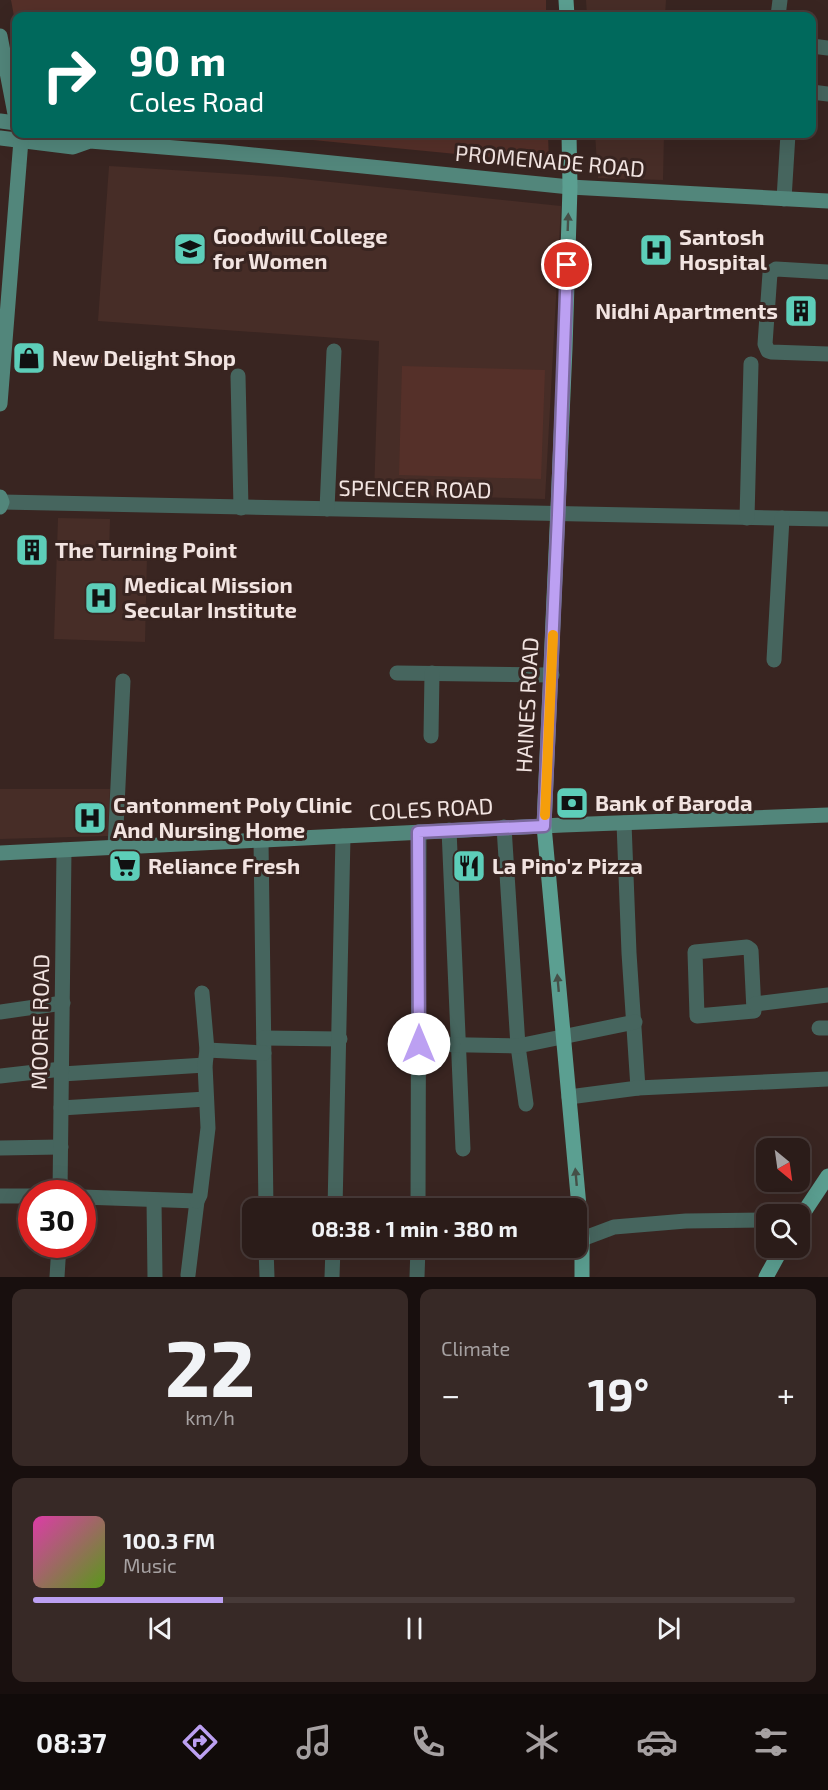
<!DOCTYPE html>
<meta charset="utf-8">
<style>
body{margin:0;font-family:"Exo 2",sans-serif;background:#372926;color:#f1f3f6;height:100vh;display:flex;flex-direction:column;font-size:22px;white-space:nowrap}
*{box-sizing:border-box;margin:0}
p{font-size:20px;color:#a6a1a2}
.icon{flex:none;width:33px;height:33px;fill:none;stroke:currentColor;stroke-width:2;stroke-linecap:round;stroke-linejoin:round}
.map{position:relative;height:1277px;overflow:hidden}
.panel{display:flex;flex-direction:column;gap:12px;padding:12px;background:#180f0e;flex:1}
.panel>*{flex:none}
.top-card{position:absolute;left:12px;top:12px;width:804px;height:126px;border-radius:12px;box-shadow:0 6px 24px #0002,0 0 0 2px #473a38;background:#00695c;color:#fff;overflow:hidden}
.needle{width:39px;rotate:151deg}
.fabs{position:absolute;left:756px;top:1138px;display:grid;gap:12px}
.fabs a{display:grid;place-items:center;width:54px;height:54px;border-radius:12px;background:#2b1c19;box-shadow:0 6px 24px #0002,0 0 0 2px #473a38;font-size:30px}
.speed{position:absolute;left:18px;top:1180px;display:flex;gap:12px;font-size:30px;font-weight:700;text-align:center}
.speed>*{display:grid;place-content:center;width:78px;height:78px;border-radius:50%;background:#2b1c19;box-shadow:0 6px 24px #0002,0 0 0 2px #473a38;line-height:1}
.speed .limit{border:9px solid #d22;background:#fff;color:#111}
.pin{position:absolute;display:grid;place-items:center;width:51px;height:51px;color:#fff;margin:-26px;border:3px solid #fff;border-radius:50%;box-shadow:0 2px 6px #0007}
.me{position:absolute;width:66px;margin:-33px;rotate:0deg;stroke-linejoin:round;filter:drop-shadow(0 0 4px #0008)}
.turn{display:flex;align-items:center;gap:21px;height:126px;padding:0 18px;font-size:27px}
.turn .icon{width:78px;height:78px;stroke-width:2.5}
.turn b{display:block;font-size:42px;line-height:51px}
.big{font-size:45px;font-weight:700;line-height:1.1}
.panel .widget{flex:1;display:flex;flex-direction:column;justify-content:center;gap:9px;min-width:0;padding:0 21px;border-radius:12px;background:#372926}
.panel .dial{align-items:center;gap:0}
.dial b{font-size:78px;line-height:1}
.song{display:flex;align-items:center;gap:18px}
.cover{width:72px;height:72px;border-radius:9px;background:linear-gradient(135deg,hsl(320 70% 55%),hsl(90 70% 35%))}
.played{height:6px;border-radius:3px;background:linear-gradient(90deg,#bca0f2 25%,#473a38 25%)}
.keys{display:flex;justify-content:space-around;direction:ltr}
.heat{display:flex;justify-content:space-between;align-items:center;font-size:33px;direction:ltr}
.panel .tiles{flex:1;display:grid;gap:12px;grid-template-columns:1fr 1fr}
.widget:last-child{grid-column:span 2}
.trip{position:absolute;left:242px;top:1198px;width:345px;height:60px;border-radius:12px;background:#2b1c19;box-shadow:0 6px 24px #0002,0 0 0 2px #473a38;font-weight:700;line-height:60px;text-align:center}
.menu{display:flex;height:96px;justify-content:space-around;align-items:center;background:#110b0a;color:#a6a1a2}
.menu .icon{width:42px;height:42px}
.menu .current{color:#bca0f2}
.menu b{font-size:27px;color:#f1f3f6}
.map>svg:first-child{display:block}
.built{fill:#472d27}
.green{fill:#553029}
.water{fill:#7a3e33}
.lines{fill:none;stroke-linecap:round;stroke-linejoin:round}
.street{stroke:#46655e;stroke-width:15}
.secondary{stroke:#52867b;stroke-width:15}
.primary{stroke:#5b9f91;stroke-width:15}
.oneway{fill:#455048}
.route-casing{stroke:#7a689d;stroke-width:15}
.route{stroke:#bca0f2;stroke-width:10}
.slow{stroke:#f59e0b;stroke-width:10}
.labels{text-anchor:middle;stroke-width:6;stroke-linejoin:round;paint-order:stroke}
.street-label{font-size:22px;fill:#f2e4e1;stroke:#392521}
.poi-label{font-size:22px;font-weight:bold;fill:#f2e4e1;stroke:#392521;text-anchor:start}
</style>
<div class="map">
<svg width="828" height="1277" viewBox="0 0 828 1277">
<rect width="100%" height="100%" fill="#392521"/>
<g class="built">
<polygon points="586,0 666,0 665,16 587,16"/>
<polygon points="595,134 664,134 663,180 598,178"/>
<polygon points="109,166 283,177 561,206 545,499 374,494 379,341 98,321"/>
<polygon points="58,518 110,519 109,555 147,557 145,642 54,639"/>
<polygon points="0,789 110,789 108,836 0,839"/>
</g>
<g class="green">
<polygon points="11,0 546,0 546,16 16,16 16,27"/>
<polygon points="251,134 548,134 549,163"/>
<polygon points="402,366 545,370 541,479 399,475"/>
</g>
<polygon class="water" points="102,352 148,355 147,365 101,363"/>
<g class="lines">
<g class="street">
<polyline points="778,16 780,0"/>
<polyline points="812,46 828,48"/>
<polyline points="812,92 828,94"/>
<polyline points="784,199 788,134"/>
<polyline points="828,272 776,269 770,273 765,344 768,351 771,352 828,354"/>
<polyline points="238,376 241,508"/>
<polyline points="2,502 828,519"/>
<polyline points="327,509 334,351"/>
<polyline points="747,518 751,364"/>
<polyline points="774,660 782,518"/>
<polyline points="397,673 552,675"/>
<polyline points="431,736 432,673"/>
<polyline points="624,823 629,953 638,1088"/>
<polyline points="504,827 518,1046 526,1104"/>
<polyline points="449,830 463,1149"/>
<polyline points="261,840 266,1209"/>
<polyline points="115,848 123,681"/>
<polygon points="747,947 751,950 754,1011 697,1016 695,952"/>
<polyline points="755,1004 828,995"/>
<polyline points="0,1012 63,1003"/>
<polyline points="819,1028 828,1028"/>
<polyline points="264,1038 340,1039"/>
<polyline points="419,1044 518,1046 635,1022"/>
<polyline points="207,1050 264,1053"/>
<polyline points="62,1074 205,1065"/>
<polyline points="0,1076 62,1069"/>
<polyline points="569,1097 638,1088 828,1079"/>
<polyline points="61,1108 206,1099"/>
<polyline points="0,1148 61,1147"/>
<polyline points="60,1194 64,850"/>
<polyline points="0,1196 32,1196"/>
<polyline points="82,1197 197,1201 188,1275"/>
<polyline points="154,1200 155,1277"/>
<polyline points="197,1201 200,1195 208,1128 205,1065 207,1050 202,993"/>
<polyline points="335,1209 343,836"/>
<polyline points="418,1209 419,832"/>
<polyline points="576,1239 582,1239 614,1227 686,1221 766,1220"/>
<polyline points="266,1248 267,1277"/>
<polyline points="57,1277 59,1245"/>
<polyline points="332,1277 333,1248"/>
<polyline points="417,1277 418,1248"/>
</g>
<g class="secondary">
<polyline points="0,36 16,119"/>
<polyline points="0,121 16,123"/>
<polyline points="0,138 73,147 90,141 224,152 570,187 828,201"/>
<polyline points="0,404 21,140 19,134"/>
<polyline points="0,497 2,502 0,507"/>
<polyline points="0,853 563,825 828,815"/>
</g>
<g class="primary">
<polyline points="566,0 567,16"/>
<polyline points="569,134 570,187 565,348 544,826 582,1239 582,1277"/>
<polyline points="800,1218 828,1176"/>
<polyline points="766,1277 782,1248"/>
</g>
</g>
<defs><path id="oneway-solid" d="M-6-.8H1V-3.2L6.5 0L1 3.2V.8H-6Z" transform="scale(1.5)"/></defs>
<g class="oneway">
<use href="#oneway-solid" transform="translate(568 222) rotate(-88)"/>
<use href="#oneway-solid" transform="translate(558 983) rotate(-95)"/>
<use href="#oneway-solid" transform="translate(576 1177) rotate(-95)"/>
</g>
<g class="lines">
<defs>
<polyline id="route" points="419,1044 418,832 544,826 558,515 567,265"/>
</defs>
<use href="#route" class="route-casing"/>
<use href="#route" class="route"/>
<polyline class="slow" points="545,815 553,635"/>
</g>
<defs>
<symbol id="university-square" viewBox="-11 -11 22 22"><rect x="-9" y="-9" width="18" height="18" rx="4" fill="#5dceb9" stroke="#392521"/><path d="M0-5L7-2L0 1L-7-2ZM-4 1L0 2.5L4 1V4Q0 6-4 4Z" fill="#111"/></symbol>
<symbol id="hospital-square" viewBox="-11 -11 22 22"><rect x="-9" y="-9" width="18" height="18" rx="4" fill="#5dceb9" stroke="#392521"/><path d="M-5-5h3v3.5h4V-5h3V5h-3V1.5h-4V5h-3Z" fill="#111"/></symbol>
<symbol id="building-square" viewBox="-11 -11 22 22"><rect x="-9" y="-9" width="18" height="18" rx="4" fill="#5dceb9" stroke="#392521"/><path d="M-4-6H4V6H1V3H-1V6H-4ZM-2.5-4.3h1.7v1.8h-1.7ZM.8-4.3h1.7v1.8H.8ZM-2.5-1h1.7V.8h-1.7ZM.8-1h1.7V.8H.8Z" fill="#111"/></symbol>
<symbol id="shop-square" viewBox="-11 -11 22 22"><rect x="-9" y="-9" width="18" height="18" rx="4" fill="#5dceb9" stroke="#392521"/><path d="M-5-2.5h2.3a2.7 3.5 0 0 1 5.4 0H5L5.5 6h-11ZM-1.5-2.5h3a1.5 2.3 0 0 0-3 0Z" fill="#111"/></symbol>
<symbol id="bank-square" viewBox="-11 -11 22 22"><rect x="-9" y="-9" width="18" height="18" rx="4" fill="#5dceb9" stroke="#392521"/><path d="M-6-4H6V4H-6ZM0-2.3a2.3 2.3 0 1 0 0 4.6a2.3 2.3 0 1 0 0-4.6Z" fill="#111"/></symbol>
<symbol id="supermarket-square" viewBox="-11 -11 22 22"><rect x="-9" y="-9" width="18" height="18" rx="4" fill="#5dceb9" stroke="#392521"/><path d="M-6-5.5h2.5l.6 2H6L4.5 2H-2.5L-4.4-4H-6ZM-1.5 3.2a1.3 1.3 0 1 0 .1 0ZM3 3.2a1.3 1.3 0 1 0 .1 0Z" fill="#111"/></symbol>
<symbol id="restaurant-square" viewBox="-11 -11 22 22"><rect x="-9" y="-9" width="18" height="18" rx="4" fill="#5dceb9" stroke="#392521"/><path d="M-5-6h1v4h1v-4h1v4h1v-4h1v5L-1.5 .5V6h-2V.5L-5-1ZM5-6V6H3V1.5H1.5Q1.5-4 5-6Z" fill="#111"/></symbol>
</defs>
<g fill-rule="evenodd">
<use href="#university-square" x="171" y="230" width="38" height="38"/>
<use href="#hospital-square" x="637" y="231" width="38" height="38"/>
<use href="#building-square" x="782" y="292" width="38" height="38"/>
<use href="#shop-square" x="10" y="339" width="38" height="38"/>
<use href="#building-square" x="13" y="531" width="38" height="38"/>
<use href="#hospital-square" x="82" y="579" width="38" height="38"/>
<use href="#bank-square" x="553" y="784" width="38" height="38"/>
<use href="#hospital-square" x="71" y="799" width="38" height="38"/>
<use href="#supermarket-square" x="106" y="847" width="38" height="38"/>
<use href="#restaurant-square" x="450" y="847" width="38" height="38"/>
</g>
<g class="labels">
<g class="street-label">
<text transform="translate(550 161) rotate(5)" y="8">PROMENADE ROAD</text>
<text transform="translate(415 489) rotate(1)" y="8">SPENCER ROAD</text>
<text transform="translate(527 705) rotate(-87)" y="8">HAINES ROAD</text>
<text transform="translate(431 809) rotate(-3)" y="8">COLES ROAD</text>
<text transform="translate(40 1022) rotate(-89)" y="8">MOORE ROAD</text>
</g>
<g class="poi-label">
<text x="213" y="244">Goodwill College<tspan x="213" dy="25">for Women</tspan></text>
<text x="679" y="245">Santosh<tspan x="679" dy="25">Hospital</tspan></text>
<text x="778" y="319" text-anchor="end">Nidhi Apartments</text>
<text x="52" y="366">New Delight Shop</text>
<text x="55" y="558">The Turning Point</text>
<text x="124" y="593">Medical Mission<tspan x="124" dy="25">Secular Institute</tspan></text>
<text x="595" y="811">Bank of Baroda</text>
<text x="113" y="813">Cantonment Poly Clinic<tspan x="113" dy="25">And Nursing Home</tspan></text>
<text x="148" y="874">Reliance Fresh</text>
<text x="492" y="874">La Pino'z Pizza</text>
</g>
</g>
</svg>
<div class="fabs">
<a><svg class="needle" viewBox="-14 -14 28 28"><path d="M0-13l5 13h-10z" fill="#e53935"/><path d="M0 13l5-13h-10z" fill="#a6a1a2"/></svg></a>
<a><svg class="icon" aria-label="search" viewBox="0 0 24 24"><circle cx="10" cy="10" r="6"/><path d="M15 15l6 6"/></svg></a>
</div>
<div class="speed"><div class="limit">30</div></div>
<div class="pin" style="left:567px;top:265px;background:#d93025"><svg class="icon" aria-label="arrive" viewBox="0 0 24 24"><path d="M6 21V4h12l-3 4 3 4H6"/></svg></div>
<svg class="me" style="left:419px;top:1044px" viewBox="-20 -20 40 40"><circle r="19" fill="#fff"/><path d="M0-13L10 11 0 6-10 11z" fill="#bca0f2"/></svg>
<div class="trip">08:38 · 1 min · 380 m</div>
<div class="top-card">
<div class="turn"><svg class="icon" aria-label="right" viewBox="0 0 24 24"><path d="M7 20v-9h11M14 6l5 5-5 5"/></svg><div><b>90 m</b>Coles Road</div></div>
</div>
</div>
<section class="panel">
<div class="tiles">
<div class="widget dial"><b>22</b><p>km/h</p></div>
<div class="widget"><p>Climate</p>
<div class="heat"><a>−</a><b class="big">19°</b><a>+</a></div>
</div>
<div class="widget">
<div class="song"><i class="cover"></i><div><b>100.3 FM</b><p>Music</p></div></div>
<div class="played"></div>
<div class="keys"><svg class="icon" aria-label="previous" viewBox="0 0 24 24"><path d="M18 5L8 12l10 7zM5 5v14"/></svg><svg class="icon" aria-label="pause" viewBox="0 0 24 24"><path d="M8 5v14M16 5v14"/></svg><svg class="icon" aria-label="next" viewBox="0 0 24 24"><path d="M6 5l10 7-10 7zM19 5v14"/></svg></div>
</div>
</div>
</section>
<nav class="menu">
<b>08:37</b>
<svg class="icon current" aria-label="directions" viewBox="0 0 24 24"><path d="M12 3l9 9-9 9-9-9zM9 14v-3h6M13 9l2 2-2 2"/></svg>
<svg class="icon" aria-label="music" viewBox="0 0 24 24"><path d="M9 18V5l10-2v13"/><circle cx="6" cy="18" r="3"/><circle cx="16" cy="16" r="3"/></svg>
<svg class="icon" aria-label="phone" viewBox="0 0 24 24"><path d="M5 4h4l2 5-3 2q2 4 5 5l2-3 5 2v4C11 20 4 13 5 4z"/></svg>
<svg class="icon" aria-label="climate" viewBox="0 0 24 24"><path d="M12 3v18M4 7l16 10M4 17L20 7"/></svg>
<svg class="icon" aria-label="car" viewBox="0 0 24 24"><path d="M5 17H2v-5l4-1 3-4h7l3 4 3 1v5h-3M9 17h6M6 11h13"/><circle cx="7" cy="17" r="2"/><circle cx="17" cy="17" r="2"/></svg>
<svg class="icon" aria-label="filters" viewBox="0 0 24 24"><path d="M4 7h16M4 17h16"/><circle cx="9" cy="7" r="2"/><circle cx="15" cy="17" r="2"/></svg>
</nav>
